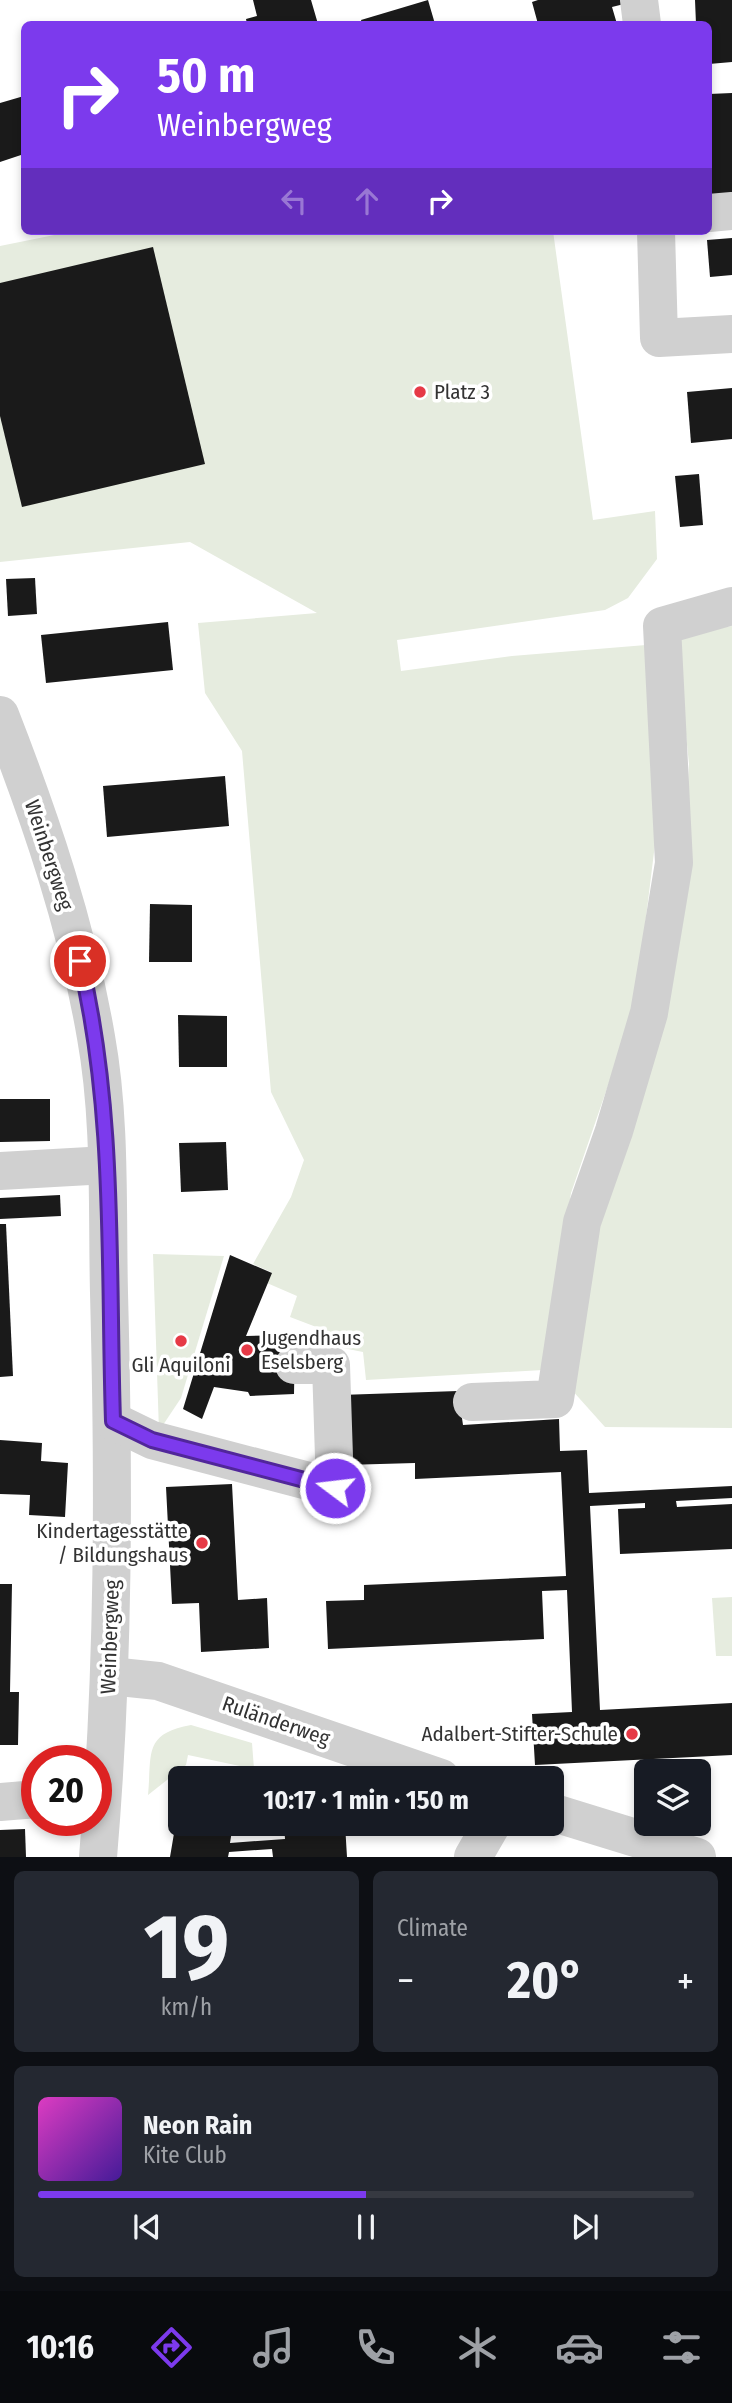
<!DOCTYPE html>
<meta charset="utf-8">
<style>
body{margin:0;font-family:"Fira Sans Condensed",sans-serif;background:#242831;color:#f1f3f6;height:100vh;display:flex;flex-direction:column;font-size:26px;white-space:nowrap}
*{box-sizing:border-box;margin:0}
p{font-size:23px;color:#9ea1a6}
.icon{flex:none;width:38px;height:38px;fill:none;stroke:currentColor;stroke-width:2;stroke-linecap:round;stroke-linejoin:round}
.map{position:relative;height:1857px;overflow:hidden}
.panel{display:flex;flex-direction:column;gap:14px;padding:14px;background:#0d0f14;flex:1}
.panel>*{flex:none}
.banner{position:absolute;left:21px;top:21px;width:691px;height:214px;border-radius:10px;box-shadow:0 4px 10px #0003;background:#7c3aed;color:#fff;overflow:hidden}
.fabs{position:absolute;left:634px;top:1759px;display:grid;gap:14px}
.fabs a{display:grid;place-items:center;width:77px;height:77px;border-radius:10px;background:#171b24;box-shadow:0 4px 10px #0003;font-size:35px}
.speed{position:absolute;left:21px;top:1745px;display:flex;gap:14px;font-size:35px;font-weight:700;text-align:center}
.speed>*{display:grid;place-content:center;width:91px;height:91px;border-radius:50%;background:#171b24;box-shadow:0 4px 10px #0003;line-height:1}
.speed .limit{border:10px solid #d22;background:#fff;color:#111}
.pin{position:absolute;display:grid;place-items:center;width:60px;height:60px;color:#fff;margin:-30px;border:4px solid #fff;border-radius:50%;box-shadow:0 2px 7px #0007}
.me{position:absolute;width:77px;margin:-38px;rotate:285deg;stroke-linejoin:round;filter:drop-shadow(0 0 5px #0008)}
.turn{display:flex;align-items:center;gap:24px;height:147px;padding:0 21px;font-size:32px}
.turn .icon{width:91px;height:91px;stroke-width:2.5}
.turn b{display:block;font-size:49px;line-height:60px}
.lanes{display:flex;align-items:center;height:66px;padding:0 21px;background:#0003;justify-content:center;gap:35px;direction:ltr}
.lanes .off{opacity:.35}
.big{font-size:52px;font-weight:700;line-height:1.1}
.panel .card{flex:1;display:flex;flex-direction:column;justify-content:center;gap:10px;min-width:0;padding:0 24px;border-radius:10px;background:#242831}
.panel .dial{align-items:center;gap:0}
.dial b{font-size:91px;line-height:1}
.song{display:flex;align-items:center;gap:21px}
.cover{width:84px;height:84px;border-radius:10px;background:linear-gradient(135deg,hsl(310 70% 55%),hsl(260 70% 35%))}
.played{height:7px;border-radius:4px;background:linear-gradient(90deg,#7c3aed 50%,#363941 50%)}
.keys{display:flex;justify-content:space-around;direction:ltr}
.heat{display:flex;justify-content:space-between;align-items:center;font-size:38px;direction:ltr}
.panel .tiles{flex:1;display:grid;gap:14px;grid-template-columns:1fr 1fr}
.card:last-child{grid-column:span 2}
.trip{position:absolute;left:168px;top:1766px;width:396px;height:70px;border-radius:10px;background:#171b24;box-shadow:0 4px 10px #0003;font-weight:700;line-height:70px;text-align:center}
.dock{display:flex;height:112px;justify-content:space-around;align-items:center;background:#090b0e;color:#9ea1a6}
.dock .icon{width:49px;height:49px}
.dock .current{color:#7c3aed}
.dock b{font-size:32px;color:#f1f3f6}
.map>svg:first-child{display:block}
.green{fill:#e6ecdf}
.building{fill:#1a1a1a}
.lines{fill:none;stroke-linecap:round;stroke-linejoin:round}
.minor{stroke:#d0d0d0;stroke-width:38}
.route-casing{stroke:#51269a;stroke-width:18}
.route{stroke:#7c3aed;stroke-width:12}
.poi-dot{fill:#e63946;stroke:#fff;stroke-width:2.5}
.labels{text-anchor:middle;stroke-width:7;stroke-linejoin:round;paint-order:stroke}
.poi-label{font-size:21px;fill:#333;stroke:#fff;text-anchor:start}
.street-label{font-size:21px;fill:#333;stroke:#fff}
</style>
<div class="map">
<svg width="732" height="1857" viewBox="0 0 732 1857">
<rect width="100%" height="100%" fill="#fff"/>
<g class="green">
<polygon points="74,231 553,231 593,520 655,511 657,559 628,598 605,610 397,640 401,671 512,656 646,645 655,844 635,1007 571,1193 543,1370 366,1380 363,1352 328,1345 332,1333 290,1317 297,1296 267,1283 271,1272 253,1264 291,1197 304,1160 271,1092 242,751 205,693 198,623 317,613 190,542 0,562 0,246"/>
<polygon points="732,626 732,1428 605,1427 571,1389 589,1256 684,858 689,764 676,635"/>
<polygon points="153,1254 224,1256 181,1398 159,1431"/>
<polygon points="732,1597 732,1656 716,1656 712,1598"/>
<path d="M191,1725L252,1743L254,1769L188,1755L186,1765L148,1795C152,1753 143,1734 191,1725Z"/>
</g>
<g class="building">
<polygon points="253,0 311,0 318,24 247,24 246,19 257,16"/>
<polygon points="428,0 435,24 362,24 361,20"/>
<polygon points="538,0 623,0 624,4 612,7 617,24 538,24 532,2"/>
<polygon points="695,0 732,0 732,62 709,64 709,24 696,24"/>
<polygon points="732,93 732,194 709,195 709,94"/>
<polygon points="24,96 24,154 0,162 0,103"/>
<polygon points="732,238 732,275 710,277 707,240"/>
<polygon points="153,247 205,464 22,507 0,416 0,283"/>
<polygon points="732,388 732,439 691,443 687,392"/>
<polygon points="699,474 703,525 680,527 675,476"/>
<polygon points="35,578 37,614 8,616 6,579"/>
<polygon points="168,622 173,670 46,683 41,635"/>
<polygon points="225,776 229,826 107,837 103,786"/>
<polygon points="150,904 192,905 192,962 149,962"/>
<polygon points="178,1015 227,1016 227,1067 179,1067"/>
<polygon points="0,1099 50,1099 50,1141 0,1142"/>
<polygon points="226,1142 228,1190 181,1192 179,1143"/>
<polygon points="60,1195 61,1216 0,1219 0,1198"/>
<polygon points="0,1224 6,1224 13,1376 0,1377"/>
<polygon points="230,1255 272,1273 246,1336 295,1335 294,1394 250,1396 248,1392 214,1387 202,1419 183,1409"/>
<polygon points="458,1391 463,1425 559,1419 560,1451 587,1450 589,1493 732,1486 732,1498 676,1501 677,1507 732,1504 732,1549 620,1554 618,1509 645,1508 645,1503 590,1506 600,1710 732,1703 732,1755 535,1765 532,1714 572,1712 567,1590 542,1591 544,1639 328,1649 326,1601 364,1600 364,1585 566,1576 561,1472 415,1479 415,1463 345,1465 340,1395"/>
<polygon points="0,1440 42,1443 41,1461 68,1463 65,1517 29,1515 30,1495 0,1494"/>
<polygon points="232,1484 238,1600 267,1598 269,1648 201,1652 199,1603 172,1604 166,1487"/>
<polygon points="0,1584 12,1584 10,1692 19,1692 18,1745 0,1745"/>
<polygon points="184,1770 227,1777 227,1778 183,1778"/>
<polygon points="179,1804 180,1824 233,1824 230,1843 285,1839 284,1824 345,1824 347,1857 273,1857 272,1849 229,1852 228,1857 170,1857"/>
<polygon points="25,1829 26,1857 0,1857 0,1830"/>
</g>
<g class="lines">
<g class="minor">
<polyline points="639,0 642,24"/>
<polyline points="709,213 732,211"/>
<polyline points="656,231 659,338 732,334"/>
<path d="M0,715C41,820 77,926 96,1037C111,1120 107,1210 109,1293C114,1481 114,1669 98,1857"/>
<polyline points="0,1171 107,1165"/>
<polyline points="472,1402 555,1399 582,1222 614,1131 649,1013 674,863 662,626 732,606"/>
<polyline points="113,1421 152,1440 335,1488 331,1365 294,1365"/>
<polyline points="110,1676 158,1681 441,1778"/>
<polyline points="0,1802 37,1799"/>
<polyline points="551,1812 697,1857"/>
<polyline points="473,1857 492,1824"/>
</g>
</g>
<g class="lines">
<defs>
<path id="route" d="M80,961C116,1111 108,1268 113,1421L152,1440L335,1488"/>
</defs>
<use href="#route" class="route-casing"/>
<use href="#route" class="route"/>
</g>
<g class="poi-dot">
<circle cx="420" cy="392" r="7"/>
<circle cx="181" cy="1341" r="7"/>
<circle cx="247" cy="1350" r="7"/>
<circle cx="202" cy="1543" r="7"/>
<circle cx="632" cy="1734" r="7"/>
</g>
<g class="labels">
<g class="poi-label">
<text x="434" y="399">Platz 3</text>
<text x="261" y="1345">Jugendhaus<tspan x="261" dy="24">Eselsberg</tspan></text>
<text x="181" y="1372" text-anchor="middle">Gli Aquiloni</text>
<text x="188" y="1538" text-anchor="end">Kindertagesstätte<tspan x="188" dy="24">/ Bildungshaus</tspan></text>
<text x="618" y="1741" text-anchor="end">Adalbert-Stifter-Schule</text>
</g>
<g class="street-label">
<text transform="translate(49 855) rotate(72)" y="7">Weinbergweg</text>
<text transform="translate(110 1637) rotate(-88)" y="7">Weinbergweg</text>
<text transform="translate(276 1721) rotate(19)" y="7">Ruländerweg</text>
</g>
</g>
</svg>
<div class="fabs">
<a><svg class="icon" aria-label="layers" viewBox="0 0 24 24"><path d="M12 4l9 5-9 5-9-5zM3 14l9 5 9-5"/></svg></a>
</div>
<div class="speed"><div class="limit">20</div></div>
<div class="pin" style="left:80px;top:961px;background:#d93025"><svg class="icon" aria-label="arrive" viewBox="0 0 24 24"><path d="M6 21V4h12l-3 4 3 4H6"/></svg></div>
<svg class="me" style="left:335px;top:1488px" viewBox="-20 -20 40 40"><circle r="17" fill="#7c3aed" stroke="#fff" stroke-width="3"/><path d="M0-11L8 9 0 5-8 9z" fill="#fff"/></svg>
<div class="trip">10:17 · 1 min · 150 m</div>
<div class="banner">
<div class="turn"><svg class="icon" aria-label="right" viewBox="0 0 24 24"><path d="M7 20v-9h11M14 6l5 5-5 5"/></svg><div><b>50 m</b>Weinbergweg</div></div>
<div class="lanes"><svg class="icon off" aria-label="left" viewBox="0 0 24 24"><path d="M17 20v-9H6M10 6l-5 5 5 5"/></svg><svg class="icon off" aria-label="ahead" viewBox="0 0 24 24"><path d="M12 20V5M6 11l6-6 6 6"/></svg><svg class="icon" aria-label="right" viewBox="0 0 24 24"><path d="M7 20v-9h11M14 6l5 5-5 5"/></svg></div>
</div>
</div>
<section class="panel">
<div class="tiles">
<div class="card dial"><b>19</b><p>km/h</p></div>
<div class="card"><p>Climate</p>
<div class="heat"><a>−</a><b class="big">20°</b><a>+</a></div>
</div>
<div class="card">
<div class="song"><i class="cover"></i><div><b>Neon Rain</b><p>Kite Club</p></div></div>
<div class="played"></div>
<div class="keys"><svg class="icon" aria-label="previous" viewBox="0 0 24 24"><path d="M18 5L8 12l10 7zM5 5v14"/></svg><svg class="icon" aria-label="pause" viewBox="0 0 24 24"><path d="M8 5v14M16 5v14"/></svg><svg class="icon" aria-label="next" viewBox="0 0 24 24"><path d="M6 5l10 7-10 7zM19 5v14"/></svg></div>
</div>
</div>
</section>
<nav class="dock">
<b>10:16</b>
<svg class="icon current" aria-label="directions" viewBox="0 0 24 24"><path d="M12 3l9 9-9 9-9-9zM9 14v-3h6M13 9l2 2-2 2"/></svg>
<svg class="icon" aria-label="music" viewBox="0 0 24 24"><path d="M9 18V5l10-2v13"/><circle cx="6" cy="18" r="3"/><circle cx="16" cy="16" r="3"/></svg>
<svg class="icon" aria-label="phone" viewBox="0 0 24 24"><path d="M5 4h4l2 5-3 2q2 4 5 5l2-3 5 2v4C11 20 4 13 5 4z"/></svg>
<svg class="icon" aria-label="climate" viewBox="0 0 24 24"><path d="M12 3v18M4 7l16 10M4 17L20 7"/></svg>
<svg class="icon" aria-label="car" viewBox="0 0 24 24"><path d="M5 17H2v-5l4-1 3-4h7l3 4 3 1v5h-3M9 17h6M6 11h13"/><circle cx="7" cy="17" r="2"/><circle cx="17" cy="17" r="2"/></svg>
<svg class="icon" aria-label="filters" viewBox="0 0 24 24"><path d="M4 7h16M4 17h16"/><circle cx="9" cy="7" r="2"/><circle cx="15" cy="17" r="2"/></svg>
</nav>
